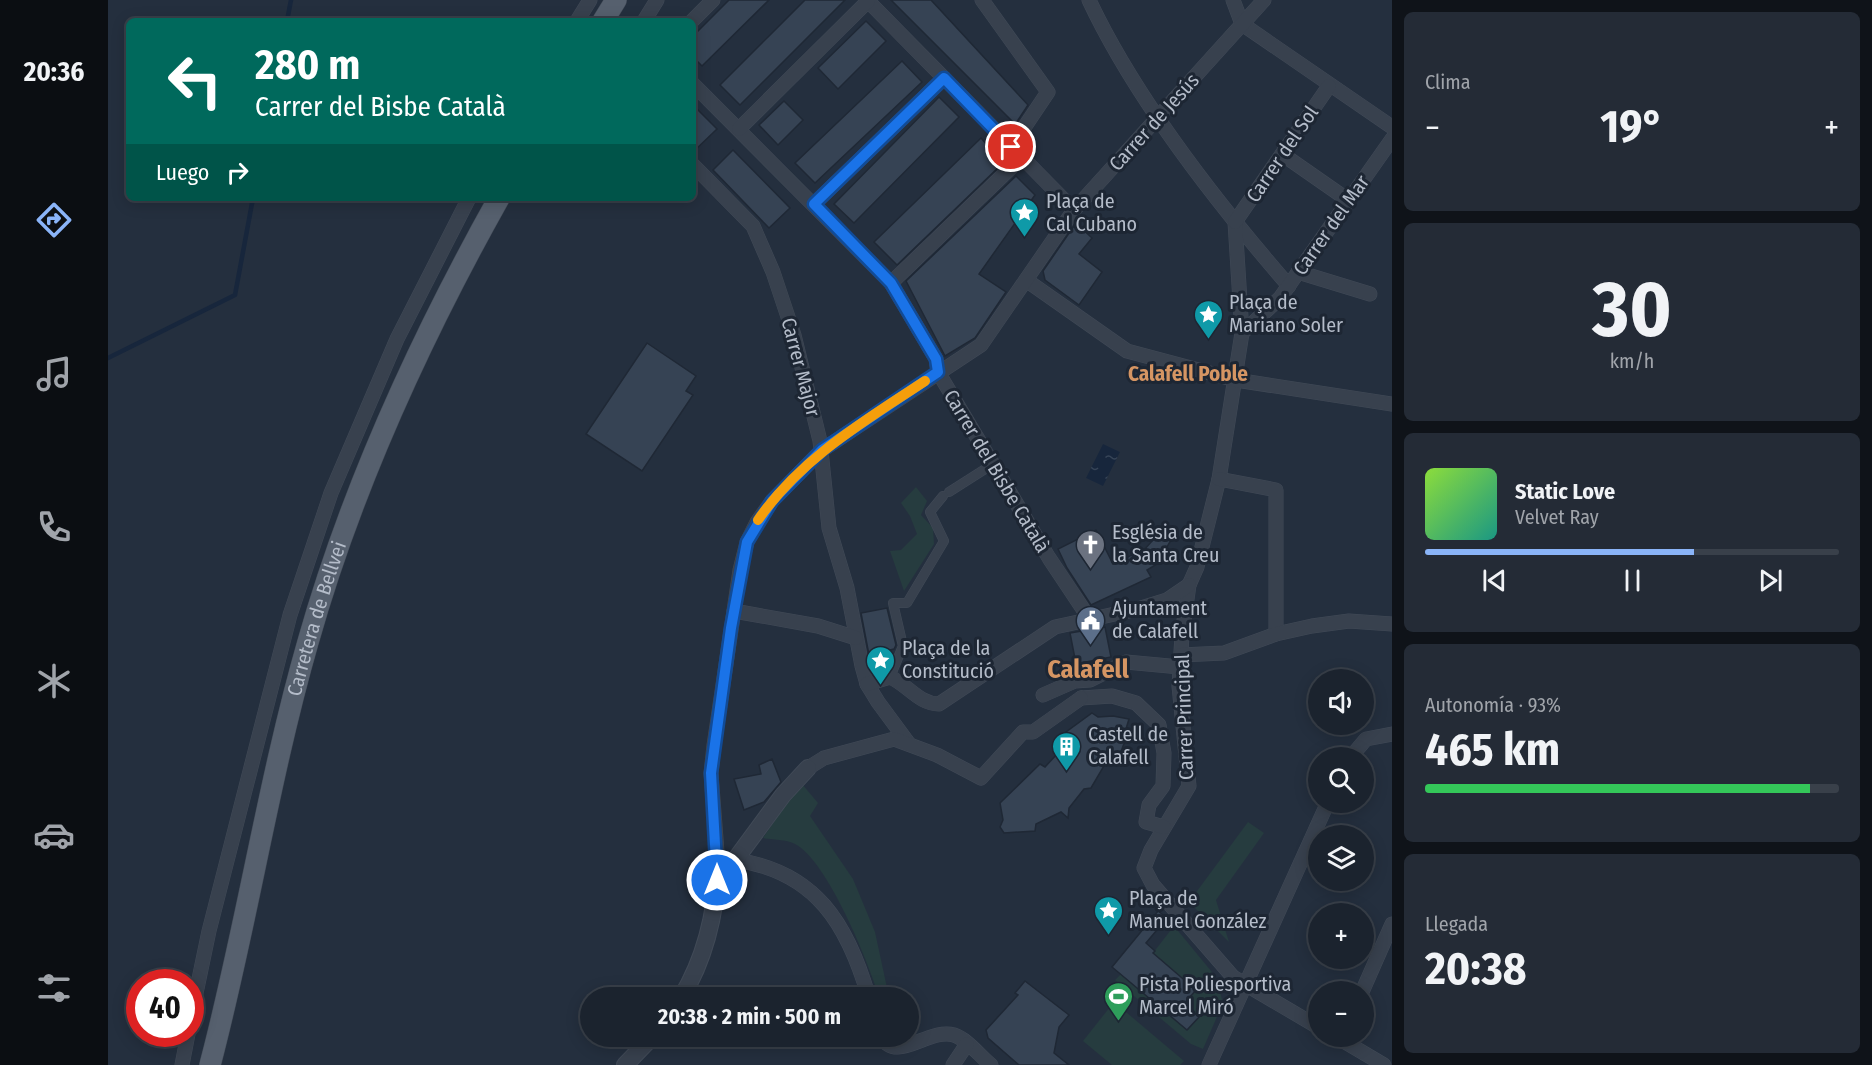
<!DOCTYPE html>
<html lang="es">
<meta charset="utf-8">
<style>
body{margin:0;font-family:"Fira Sans Condensed",sans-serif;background:#242b36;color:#f1f3f6;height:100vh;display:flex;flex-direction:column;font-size:22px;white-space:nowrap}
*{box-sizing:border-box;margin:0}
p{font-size:20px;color:#a0a4aa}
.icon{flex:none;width:33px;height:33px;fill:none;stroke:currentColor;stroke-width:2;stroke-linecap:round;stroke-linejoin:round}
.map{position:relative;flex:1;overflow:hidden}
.details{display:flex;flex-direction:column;gap:12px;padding:12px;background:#0f1319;width:480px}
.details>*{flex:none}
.top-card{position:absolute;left:18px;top:18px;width:570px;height:183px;border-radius:9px;box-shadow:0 3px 15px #0003,0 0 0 2px #39404a;background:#00695c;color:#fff;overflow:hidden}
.tools{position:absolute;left:1200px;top:669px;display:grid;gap:12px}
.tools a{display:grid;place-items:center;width:66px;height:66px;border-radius:50%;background:#1b232e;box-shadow:0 3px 15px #0003,0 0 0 2px #39404a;font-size:30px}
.speed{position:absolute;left:18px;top:969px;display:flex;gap:12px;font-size:30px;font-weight:700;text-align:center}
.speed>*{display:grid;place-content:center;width:78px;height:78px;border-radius:50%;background:#1b232e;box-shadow:0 3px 15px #0003,0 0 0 2px #39404a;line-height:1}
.speed .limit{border:9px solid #d22;background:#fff;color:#111}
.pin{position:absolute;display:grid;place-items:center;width:51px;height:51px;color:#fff;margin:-26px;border:3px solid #fff;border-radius:50%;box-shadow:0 2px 6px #0007}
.me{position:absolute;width:66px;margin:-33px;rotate:0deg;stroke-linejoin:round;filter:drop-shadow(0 0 4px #0008)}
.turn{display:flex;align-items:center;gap:21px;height:126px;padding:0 30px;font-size:27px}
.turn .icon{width:78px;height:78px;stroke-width:2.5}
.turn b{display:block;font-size:42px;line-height:51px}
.then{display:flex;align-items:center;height:57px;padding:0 30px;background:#0003;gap:12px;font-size:22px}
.big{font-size:45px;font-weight:700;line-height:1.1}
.details .widget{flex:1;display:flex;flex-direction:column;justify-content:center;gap:9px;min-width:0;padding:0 21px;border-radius:9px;background:#242b36}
.details .dial{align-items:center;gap:0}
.dial b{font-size:78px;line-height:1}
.song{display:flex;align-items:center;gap:18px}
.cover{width:72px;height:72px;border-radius:9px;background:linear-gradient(135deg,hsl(90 70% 55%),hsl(170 70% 35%))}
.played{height:6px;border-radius:3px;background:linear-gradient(90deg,#8ab4f8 65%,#39404a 65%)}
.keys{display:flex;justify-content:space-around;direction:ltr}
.heat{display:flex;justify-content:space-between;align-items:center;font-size:33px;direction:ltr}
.charge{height:9px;border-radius:4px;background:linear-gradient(90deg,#34c759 93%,#39404a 0)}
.trip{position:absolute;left:472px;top:987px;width:339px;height:60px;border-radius:30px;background:#1b232e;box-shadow:0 3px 15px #0003,0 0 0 2px #39404a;font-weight:700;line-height:60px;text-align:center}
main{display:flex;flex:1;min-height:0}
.dock{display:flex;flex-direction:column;width:108px;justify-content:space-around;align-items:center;background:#0b0e12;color:#a0a4aa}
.dock .icon{width:42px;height:42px}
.dock .current{color:#8ab4f8}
.dock b{font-size:27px;color:#f1f3f6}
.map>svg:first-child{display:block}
.green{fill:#263c3f}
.water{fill:url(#water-ripples)}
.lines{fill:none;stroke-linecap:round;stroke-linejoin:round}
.stream{stroke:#17263c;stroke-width:4.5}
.building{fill:#364354;stroke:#1f2835;stroke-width:1.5}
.pedestrian-casing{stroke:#414a57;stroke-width:10}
.minor-casing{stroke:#414a57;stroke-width:15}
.tertiary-casing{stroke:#414a57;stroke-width:18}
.primary-casing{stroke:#414a57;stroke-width:22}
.pedestrian{stroke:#38414e;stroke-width:9}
.minor{stroke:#38414e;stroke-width:14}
.tertiary{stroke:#38414e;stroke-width:16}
.primary{stroke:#56606e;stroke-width:21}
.route-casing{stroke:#114b97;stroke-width:15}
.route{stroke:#1a73e8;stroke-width:10}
.slow{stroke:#f59e0b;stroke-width:10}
.labels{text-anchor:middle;stroke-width:6;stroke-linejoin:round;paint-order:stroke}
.street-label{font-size:20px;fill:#b4bcc9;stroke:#1d2633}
.poi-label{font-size:20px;fill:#b4bcc9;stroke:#1d2633;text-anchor:start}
.neighbourhood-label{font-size:21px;font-weight:bold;fill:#d59563;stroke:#1d2633}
.district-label{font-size:26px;font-weight:bold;fill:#d59563;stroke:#1d2633}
</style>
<main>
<nav class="dock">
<b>20:36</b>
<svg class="icon current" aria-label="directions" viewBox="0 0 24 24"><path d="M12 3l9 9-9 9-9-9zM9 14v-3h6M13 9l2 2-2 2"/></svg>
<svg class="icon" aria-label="music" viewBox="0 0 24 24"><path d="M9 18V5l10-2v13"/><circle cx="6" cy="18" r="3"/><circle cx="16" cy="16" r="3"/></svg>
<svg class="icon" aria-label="phone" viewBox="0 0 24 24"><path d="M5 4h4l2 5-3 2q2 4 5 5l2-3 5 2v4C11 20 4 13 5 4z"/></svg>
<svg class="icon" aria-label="climate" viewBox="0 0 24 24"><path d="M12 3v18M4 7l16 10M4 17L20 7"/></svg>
<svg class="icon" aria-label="car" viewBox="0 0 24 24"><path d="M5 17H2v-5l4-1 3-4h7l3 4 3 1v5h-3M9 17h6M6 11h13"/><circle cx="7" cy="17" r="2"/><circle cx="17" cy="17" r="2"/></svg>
<svg class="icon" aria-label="filters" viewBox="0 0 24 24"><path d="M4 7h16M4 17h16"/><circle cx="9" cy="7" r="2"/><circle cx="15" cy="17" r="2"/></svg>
</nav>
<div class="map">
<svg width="1284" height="1065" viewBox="0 0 1284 1065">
<defs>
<pattern id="water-ripples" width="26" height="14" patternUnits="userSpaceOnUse" patternTransform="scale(1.5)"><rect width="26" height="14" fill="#17263c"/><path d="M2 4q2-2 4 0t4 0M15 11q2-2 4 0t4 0" fill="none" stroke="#364457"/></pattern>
</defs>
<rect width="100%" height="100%" fill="#242f3e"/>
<g class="green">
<polygon points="808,487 819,501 813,515 825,528 826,544 796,591 782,551 793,550 809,534 802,516 793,503"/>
<path d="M694,784L710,803L702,816L745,879L767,932L781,997H771C761,963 719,860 687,844C678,839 664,840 655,838L683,796Z"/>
<polygon points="1140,822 1156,833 1108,900 1121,942 1081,902"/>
<polygon points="1066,926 1108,977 1115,1003 1095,1049 1083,1044 1007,980 1013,974 1080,1030 1091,1017 1076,1004 1088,990 1045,953"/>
<polygon points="1006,1002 1076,1061 1072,1065 1004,1065 975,1041"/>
</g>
<polygon class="water" points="995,444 1012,452 995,486 978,478"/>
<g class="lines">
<g class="stream">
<polyline points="179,21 183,0"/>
<polyline points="0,358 127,295 145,198"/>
</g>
</g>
<g class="building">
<polygon points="621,0 661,0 594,66 585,57 585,36"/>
<polygon points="697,0 737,0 632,105 612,85"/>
<polygon points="783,0 823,0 920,105 908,123 907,124"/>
<polygon points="758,21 778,41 730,89 710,68"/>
<polygon points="794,61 814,82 707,183 687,163"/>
<polygon points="831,97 851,117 746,223 726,204"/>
<polygon points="676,101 695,120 670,145 651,125"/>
<polygon points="585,105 609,129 585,152"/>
<polygon points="873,138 895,163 789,265 766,242"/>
<polygon points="625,150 682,208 661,228 605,170"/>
<polygon points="908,176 927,195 871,274 898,292 867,338 837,356 798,281"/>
<polygon points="968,223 984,238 971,254 994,272 971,305 937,280 935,271"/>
<polygon points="539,343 588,376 578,391 585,395 534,471 478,434"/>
<polygon points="988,530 1005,564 1037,549 1053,531 1066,535 1049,564 1039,570 1043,577 983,605 959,568 950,549"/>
<polygon points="779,608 788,645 786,649 761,655 753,613"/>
<polygon points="997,627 1003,657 968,664 962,633"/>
<polygon points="984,713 990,717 1005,716 1021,719 1017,732 1020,733 1009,762 1000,759 983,788 976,789 961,808 960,818 953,812 928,824 927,831 896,833 892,827 895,820 892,803 932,764 937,767 962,740 958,732"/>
<polygon points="664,759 673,782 656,802 636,810 626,779 653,774 651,765"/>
<polygon points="1050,911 1059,918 1038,943 1047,951 1045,953 1088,990 1076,1004 1091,1017 1079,1030 1004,967"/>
<polygon points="917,981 961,1015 951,1027 946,1053 961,1065 911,1065 880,1038 878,1030 910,995 907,993"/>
</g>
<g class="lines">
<defs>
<g id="pedestrian">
<polyline points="841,492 885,464"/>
<polyline points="782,677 795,646 785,603 799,603 836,541 822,512 835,496"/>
</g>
<g id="minor">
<polyline points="759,0 966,210"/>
<polyline points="874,0 940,92 903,147"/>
<path d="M981,0C1028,100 1109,203 1181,286"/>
<polyline points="1125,0 1134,24 1284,127"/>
<polyline points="469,21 482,0"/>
<polyline points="536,21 549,0"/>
<polyline points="584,21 605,0"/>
<polyline points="585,84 783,283 828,359 830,372 941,558 981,618"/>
<polyline points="631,129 760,1"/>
<polyline points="1174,154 1240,200"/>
<polyline points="585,165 645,226 665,272 686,335 712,441 721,528 739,588 754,666 759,684 770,702 801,744"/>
<polyline points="706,204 836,78"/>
<polyline points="1127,222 1134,333 1111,479 1089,567 1081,585 1074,635 1071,686 1081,786 1043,850 1036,868 1045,885 1125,977 1210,1027"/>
<polyline points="1127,222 1221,86"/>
<polyline points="1190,272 1262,294"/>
<polyline points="918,280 1019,351 1128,380 1284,404"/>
<polyline points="783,283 913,158"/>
<polyline points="1134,333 1172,298 1284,139"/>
<polyline points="1111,479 1168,490 1168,634"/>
<polyline points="626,611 710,626 748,638"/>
<polyline points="1073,655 1116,653 1168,634 1204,626 1241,621 1284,624"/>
<path d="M759,684L782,677C800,685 811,704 831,704L947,627L1030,609L1059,600L1081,585"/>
<polyline points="935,695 967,681 982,680 1018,662 1072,667"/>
<polyline points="973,698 1004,696 1028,703 1051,725 1056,753 1055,786 1041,805 1038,822 1056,827"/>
<polyline points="1242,758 1258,739 1284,734"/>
<polyline points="700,768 716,758 786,739 829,755 873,778 915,732 925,732 973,698"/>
<path d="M627,860C708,871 740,925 761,998"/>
<polyline points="610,865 603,773 606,745 632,570 639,542 649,522 664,501 714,450 873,345 966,210 1156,0"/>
<polyline points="1254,992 1284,924"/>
<polyline points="82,1022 101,931 182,615 223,493 289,339 361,198"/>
<path d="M773,1036C788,1065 821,1027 846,1035C859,1039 872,1056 883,1065"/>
<polyline points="1227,1036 1276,1065"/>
<polyline points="74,1065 80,1034"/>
<polyline points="845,1065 859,1044"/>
<polyline points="1101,1065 1220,802"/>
</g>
<g id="tertiary">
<path d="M573,998C598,957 608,912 610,865L627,860L675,795L700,768"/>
<polyline points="517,1065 545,1036"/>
</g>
<g id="primary">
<polyline points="495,21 508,0"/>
<path id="s1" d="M102,1065C139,925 160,781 200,642C244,486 312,339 391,198"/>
</g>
</defs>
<use href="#pedestrian" class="pedestrian-casing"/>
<use href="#minor" class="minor-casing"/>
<use href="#tertiary" class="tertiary-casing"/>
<use href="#primary" class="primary-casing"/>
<use href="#pedestrian" class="pedestrian"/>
<use href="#minor" class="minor"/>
<use href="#tertiary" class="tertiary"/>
<use href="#primary" class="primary"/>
</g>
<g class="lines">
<defs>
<polyline id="route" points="609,880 603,773 623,628 639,542 664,501 714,450 830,372 828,359 783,283 706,204 836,78 903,147"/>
</defs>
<use href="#route" class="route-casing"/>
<use href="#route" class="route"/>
<path class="slow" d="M650,520C693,458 755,422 817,381"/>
</g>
<defs>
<symbol id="sight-pin" viewBox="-11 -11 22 30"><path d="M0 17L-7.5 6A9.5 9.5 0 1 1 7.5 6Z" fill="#0f9aa8" stroke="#1d2633"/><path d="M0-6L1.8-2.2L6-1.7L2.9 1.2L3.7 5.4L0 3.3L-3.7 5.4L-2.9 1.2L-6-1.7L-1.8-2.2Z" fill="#fff"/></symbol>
<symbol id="church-pin" viewBox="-11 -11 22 30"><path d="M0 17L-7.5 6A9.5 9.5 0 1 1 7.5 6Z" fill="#6b7280" stroke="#1d2633"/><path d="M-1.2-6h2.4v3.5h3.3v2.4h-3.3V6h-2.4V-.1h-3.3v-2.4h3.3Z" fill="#fff"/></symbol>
<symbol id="civic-pin" viewBox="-11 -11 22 30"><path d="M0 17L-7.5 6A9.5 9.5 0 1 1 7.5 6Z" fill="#5c6f8a" stroke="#1d2633"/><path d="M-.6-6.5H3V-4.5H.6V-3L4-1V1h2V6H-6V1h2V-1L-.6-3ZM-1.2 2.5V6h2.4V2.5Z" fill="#fff"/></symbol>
<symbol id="building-pin" viewBox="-11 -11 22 30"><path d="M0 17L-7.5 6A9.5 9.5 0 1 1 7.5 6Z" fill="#0f9aa8" stroke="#1d2633"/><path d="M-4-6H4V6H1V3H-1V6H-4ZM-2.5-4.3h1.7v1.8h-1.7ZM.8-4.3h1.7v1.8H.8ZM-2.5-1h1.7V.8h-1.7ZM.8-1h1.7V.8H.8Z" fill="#fff"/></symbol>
<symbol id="stadium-pin" viewBox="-11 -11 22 30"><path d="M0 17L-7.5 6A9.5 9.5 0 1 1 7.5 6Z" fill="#2e9e5b" stroke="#1d2633"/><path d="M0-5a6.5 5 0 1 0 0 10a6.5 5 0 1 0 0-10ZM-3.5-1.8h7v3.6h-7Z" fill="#fff"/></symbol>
</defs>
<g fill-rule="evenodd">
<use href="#sight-pin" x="900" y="196" width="33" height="45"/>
<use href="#sight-pin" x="1084" y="298" width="33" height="45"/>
<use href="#church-pin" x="966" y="528" width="33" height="45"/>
<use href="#civic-pin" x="966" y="604" width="33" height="45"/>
<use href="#sight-pin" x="756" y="644" width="33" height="45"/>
<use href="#building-pin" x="942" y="730" width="33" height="45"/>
<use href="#sight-pin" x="984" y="894" width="33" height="45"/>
<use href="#stadium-pin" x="994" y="980" width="33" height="45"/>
</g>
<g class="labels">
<g class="street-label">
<text transform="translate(1046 122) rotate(-48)" y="7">Carrer de Jesús</text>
<text transform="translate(1174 154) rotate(-56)" y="7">Carrer del Sol</text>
<text transform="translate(1223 225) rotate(-55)" y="7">Carrer del Mar</text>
<text transform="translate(693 367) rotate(75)" y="7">Carrer Major</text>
<text transform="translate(889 471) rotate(59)" y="7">Carrer del Bisbe Català</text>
<text dy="7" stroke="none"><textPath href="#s1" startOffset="459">Carretera de Bellvei</textPath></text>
<text transform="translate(1076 717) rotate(-92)" y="7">Carrer Principal</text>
</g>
<g class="poi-label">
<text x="938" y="208">Plaça de<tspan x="938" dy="23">Cal Cubano</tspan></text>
<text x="1121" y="309">Plaça de<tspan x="1121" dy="23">Mariano Soler</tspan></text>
<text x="1004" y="539">Església de<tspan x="1004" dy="23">la Santa Creu</tspan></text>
<text x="1004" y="615">Ajuntament<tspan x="1004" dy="23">de Calafell</tspan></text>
<text x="794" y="655">Plaça de la<tspan x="794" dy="23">Constitució</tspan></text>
<text x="980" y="741">Castell de<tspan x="980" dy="23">Calafell</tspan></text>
<text x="1021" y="905">Plaça de<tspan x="1021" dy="23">Manuel González</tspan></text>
<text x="1031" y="991">Pista Poliesportiva<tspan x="1031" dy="23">Marcel Miró</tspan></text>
</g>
<g class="neighbourhood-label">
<text x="1080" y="381">Calafell Poble</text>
</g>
<g class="district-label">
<text x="980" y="678">Calafell</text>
</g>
</g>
</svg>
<div class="tools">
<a><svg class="icon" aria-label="sound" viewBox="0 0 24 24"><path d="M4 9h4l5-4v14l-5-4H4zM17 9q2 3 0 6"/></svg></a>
<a><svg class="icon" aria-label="search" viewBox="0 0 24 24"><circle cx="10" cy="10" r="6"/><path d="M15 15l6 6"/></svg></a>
<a><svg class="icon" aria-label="layers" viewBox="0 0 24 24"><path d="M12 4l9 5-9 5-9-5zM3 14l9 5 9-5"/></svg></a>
<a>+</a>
<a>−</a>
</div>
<div class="speed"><div class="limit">40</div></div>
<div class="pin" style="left:903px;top:147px;background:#d93025"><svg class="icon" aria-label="arrive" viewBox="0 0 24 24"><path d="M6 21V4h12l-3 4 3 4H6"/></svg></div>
<svg class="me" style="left:609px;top:880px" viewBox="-20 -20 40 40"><circle r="17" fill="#1a73e8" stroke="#fff" stroke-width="3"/><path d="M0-11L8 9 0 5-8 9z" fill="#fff"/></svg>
<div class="trip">20:38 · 2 min · 500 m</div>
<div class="top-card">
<div class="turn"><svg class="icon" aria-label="left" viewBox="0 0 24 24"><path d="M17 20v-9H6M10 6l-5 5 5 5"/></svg><div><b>280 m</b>Carrer del Bisbe Català</div></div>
<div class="then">Luego<svg class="icon" aria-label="right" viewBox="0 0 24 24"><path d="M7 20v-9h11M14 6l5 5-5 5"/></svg></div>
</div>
</div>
<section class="details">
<div class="widget"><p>Clima</p>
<div class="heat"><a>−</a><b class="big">19°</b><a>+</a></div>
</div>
<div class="widget dial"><b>30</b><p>km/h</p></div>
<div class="widget">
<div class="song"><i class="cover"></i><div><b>Static Love</b><p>Velvet Ray</p></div></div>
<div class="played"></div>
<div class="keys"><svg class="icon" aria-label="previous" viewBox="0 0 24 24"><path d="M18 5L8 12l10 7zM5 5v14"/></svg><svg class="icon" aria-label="pause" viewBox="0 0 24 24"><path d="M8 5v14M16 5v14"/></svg><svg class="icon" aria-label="next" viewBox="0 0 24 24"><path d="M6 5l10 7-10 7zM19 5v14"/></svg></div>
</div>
<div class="widget"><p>Autonomía · 93%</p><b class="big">465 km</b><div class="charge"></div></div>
<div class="widget"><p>Llegada</p><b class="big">20:38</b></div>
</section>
</main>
